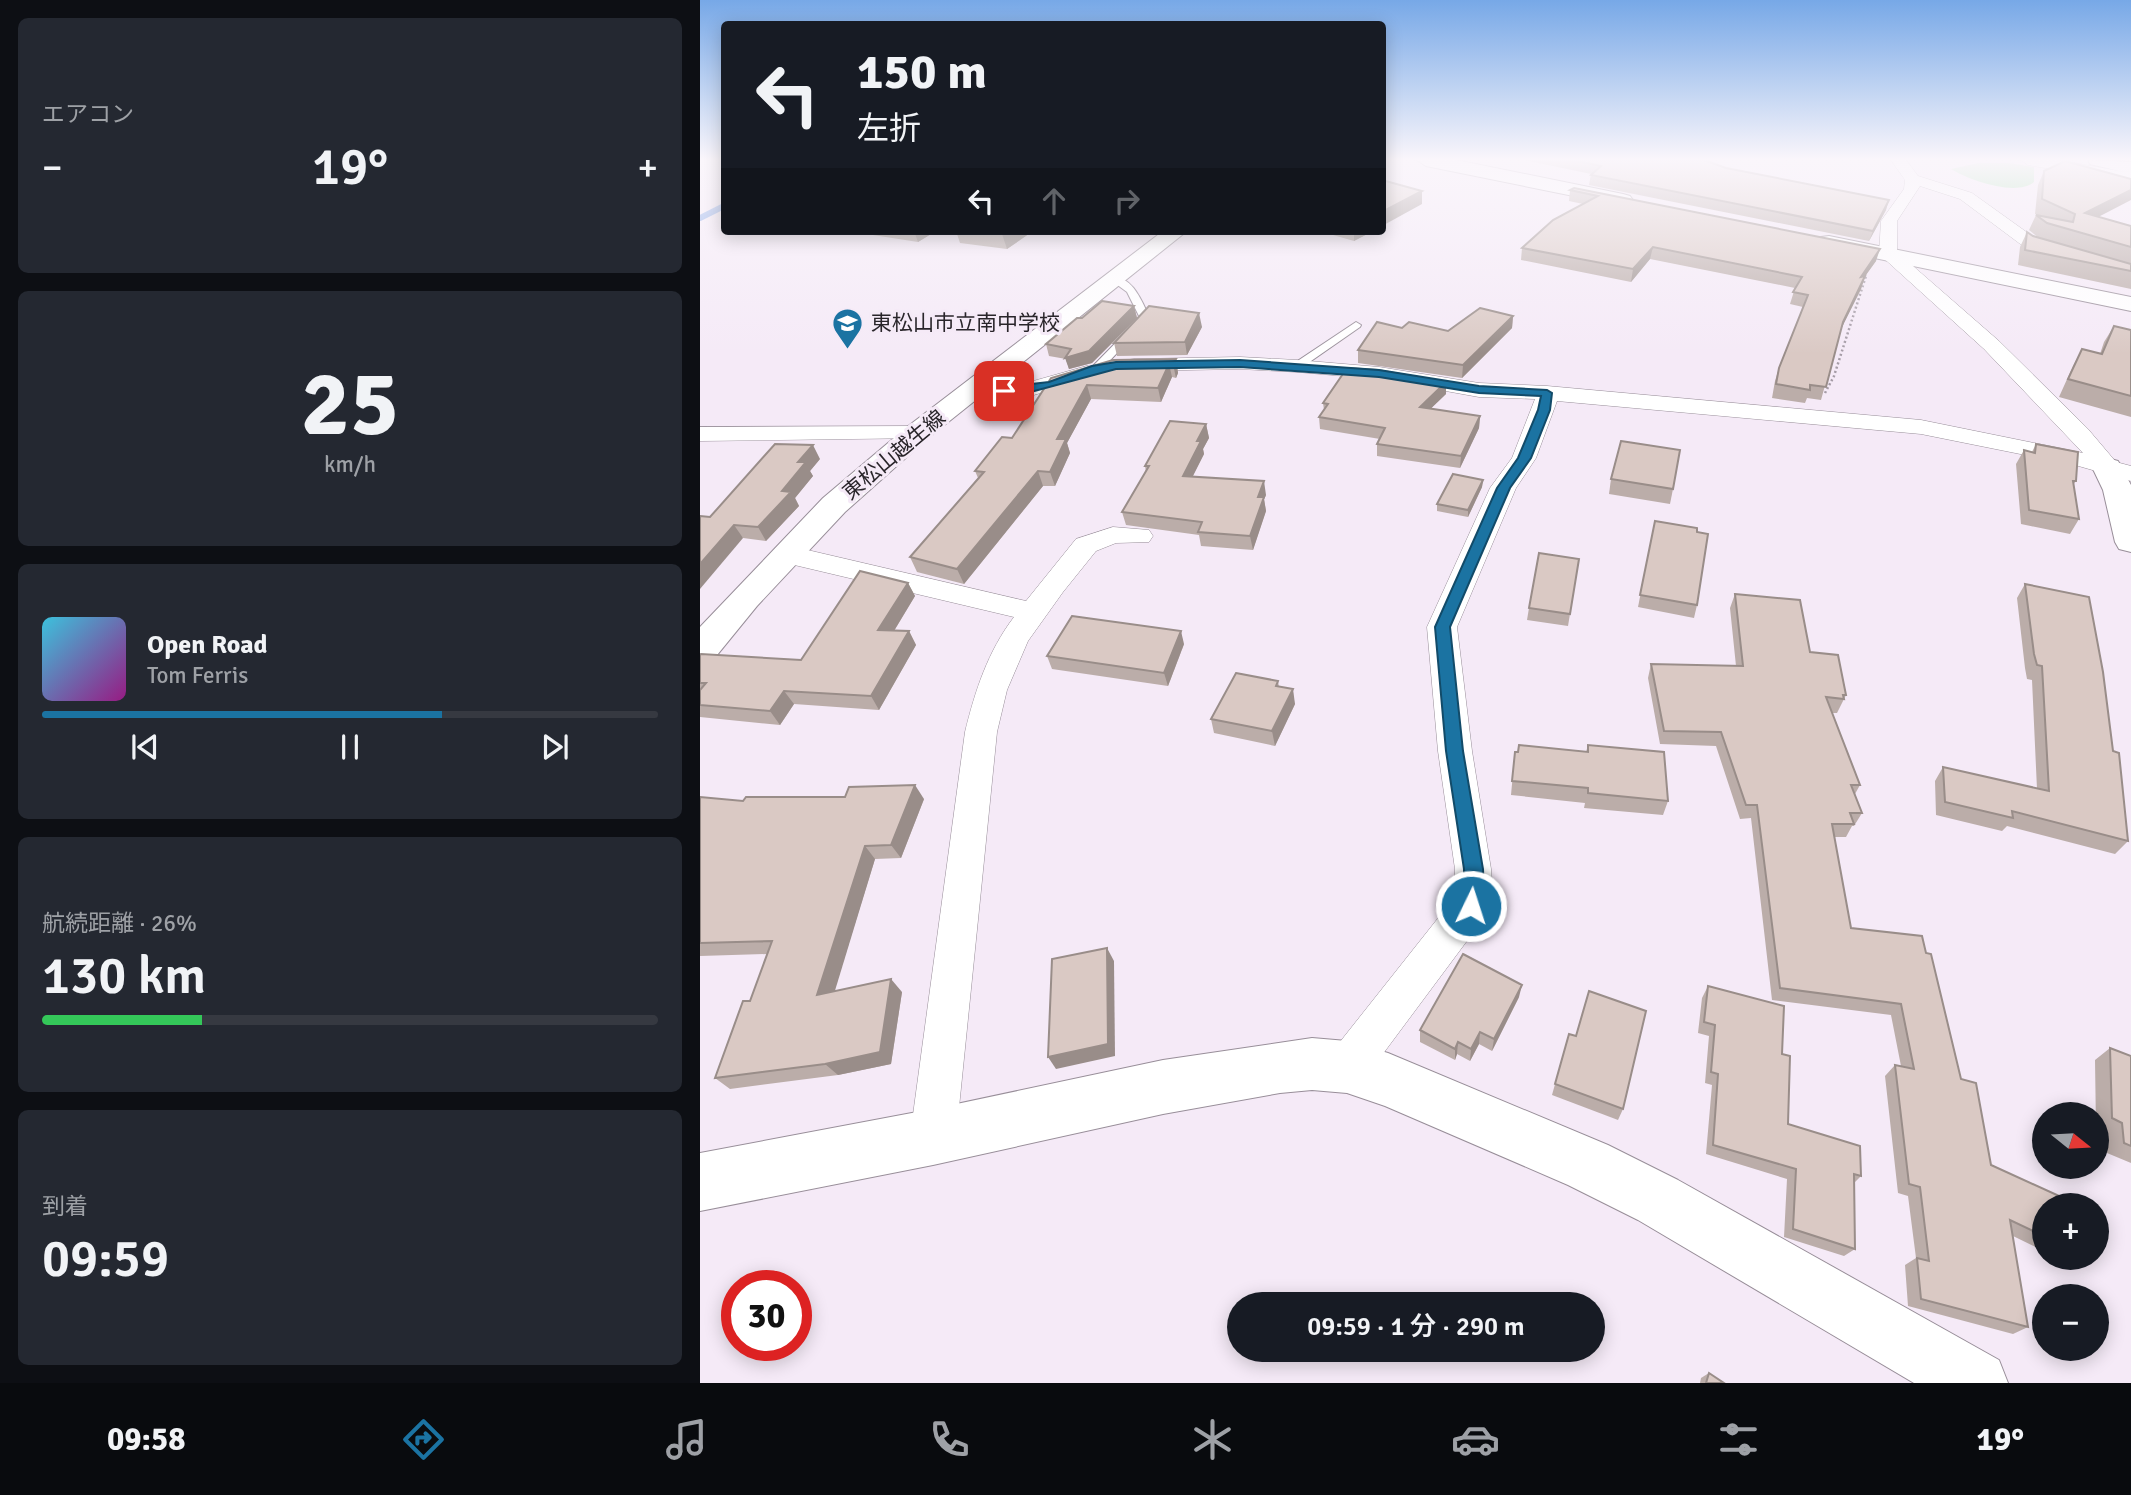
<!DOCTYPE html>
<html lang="ja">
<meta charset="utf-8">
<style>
body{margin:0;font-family:Signika,"Noto Sans JP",sans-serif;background:#242831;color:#f1f3f6;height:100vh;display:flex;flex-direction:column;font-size:26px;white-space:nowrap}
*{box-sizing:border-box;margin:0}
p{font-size:23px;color:#9ea1a6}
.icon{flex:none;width:38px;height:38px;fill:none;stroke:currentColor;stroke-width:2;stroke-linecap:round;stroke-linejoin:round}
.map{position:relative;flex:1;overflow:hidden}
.drawer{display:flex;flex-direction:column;gap:18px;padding:18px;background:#0d0f14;width:700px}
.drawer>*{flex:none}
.banner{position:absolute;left:21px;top:21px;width:665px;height:214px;border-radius:7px;box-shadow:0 4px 18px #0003;background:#171b24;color:#f1f3f6;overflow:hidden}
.needle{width:46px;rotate:108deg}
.buttons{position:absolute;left:1332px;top:1102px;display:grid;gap:14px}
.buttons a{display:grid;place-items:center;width:77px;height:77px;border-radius:50%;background:#171b24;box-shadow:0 4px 18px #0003;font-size:35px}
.speed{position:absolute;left:21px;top:1270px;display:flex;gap:14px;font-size:35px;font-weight:700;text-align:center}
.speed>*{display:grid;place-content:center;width:91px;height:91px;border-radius:50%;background:#171b24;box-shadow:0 4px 18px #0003;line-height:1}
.speed .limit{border:10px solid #d22;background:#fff;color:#111}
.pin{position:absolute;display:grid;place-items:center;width:60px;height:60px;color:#fff;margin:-30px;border-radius:14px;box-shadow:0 4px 10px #0006}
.me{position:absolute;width:77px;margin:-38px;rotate:4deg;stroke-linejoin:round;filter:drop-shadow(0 0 5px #0008)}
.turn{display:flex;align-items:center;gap:24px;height:147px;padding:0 21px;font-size:32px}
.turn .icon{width:91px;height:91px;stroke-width:2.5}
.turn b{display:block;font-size:49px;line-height:60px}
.lanes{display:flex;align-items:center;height:66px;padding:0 21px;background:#0003;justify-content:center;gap:35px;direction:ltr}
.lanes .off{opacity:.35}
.big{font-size:52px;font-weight:600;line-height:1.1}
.drawer .widget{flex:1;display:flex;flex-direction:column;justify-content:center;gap:10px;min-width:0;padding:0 24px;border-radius:10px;background:#242831}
.drawer .dial{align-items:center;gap:0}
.dial b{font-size:91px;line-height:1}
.song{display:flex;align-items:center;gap:21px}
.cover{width:84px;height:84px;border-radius:10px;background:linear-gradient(135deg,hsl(190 70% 55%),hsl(310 70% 35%))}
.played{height:7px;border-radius:4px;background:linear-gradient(90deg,#1b73a2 65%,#363941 65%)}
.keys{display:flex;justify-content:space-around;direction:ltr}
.heat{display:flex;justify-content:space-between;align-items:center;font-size:38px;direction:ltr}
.charge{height:10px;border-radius:5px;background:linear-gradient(90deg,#34c759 26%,#363941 0)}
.trip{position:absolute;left:527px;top:1292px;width:378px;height:70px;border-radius:35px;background:#171b24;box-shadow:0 4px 18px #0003;font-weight:600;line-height:70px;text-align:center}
.menu{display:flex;height:112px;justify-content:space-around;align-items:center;background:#090b0e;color:#9ea1a6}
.menu .icon{width:49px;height:49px}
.menu .on{color:#1b73a2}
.menu b{font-size:32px;color:#f1f3f6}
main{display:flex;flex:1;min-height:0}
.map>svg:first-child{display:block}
.green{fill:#99dea2}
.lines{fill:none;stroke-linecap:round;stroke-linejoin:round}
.stream{stroke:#6d97e5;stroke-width:6}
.service-casing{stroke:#988e99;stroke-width:2}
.minor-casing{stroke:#988e99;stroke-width:1}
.tertiary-casing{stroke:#988e99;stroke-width:2}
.primary-casing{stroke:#988e99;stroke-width:2}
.motorway-casing{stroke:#988e99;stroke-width:2}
.path{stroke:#a59ca6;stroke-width:2.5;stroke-dasharray:2 2.5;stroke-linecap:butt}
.service{fill:#fff;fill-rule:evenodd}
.minor{fill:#fff;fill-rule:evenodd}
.tertiary{fill:#fff;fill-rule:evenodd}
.primary{fill:#fff;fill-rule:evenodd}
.motorway{fill:#fff;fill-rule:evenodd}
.wall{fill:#bbada9}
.shaded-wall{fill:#998d89}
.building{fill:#dac9c4;stroke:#998d89;stroke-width:2}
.route{fill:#1b73a2;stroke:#124b69;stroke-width:2}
.labels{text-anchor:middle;stroke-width:6;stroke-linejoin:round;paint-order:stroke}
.far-poi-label{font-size:21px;fill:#29252a;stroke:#f5eaf7;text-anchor:start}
.far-street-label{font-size:21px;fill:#29252a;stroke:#f5eaf7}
</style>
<main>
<section class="drawer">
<div class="widget"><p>エアコン</p>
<div class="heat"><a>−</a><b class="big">19°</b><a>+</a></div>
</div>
<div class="widget dial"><b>25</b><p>km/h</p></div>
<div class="widget">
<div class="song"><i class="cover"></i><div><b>Open Road</b><p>Tom Ferris</p></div></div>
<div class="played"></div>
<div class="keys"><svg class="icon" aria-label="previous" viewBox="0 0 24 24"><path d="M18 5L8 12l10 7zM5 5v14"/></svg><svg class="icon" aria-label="pause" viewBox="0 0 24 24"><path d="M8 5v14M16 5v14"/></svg><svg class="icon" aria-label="next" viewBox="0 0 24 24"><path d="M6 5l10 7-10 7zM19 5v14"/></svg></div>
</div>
<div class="widget"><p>航続距離 · 26%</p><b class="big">130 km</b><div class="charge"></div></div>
<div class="widget"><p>到着</p><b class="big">09:59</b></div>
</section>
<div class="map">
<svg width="1431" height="1383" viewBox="0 0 1431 1383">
<rect width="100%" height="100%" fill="#f5eaf7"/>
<path class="green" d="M1278,163H1309L1334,167V182C1316,197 1269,180 1251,169Z"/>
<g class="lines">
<polyline class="stream" points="0,218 24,206"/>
<defs>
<g id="service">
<path d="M412,277C433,276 442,302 450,318L400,371H392V367L440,318L427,292L412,281Z"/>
<polygon points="656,322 661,325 660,327 601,368 593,368 593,364"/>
</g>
<g id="minor">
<polygon points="1191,160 1206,160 1218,176 1272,193 1339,241 1431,268 1431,280 1327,249 1260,199 1220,186 1197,221 1197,252 1299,341 1388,429 1416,462 1431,466 1431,481 1375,465 1221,434 857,401 836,458 816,488 757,627 772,751 791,869 793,895 784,918 662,1082 647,1089 632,1082 625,1067 632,1052 754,898 755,869 738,751 727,627 790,488 812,458 835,399 779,397 679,379 597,372 540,369 434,371 426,370 423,365 426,360 434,359 540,357 597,360 679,367 779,383 847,386 1221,420 1383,453 1284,349 1179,254 1181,221 1204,189 1205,180"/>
<polygon points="1321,160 1357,160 1431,173 1431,183 1328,165"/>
<polygon points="387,366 395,367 398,372 395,377 327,397 276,395 268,393 265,388 268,383 276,381 326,383"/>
<polygon points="217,426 225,428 229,433 225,438 0,441 0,427"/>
<path d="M413,527L449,530L453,536L449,542L416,543L396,551L363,592L328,641L307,690L297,732L256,1137L249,1153L233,1160L217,1153L210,1137L265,732C275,691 288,651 314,617L86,563L76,560L72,554L76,548L86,545L326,601L376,539Z"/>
</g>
<g id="tertiary">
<polygon points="717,160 756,160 923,194 930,196 933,200 930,204 923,206 726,166"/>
<polygon points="1129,236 1431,297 1431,311 1121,247 1118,242 1121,237"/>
<polygon points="1407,458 1418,461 1431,485 1431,552 1419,549 1415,542 1403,490 1392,467 1396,461"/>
<polygon points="612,1038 647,1041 688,1053 908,1145 978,1180 1299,1360 1308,1383 1214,1383 938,1220 868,1185 685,1106 647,1093 612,1090 580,1093 463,1114 233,1165 0,1211 0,1153 233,1109 463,1060"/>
</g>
<polygon id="primary" points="463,231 487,231 227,439 145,512 57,606 13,660 0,664 0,627 123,498 207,427"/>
<polygon id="motorway" points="1388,160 1431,162 1431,174 1390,164"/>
</defs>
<use href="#service" class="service-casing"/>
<use href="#minor" class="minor-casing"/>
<use href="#tertiary" class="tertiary-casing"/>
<use href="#primary" class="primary-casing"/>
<use href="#motorway" class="motorway-casing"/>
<polyline class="path" points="1125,393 1134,376 1166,276"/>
<use href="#service" class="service"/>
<use href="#minor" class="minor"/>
<use href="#tertiary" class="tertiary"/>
<use href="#primary" class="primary"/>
<use href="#motorway" class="motorway"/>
</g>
<g class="wall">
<polygon points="824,160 1004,160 1026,168 1186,210 1169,241 889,185 891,174"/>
<polygon points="1344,171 1399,217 1431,226 1431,289 1318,265 1320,247 1327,232 1333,236 1339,238 1329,230 1336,215 1339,216 1335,214 1338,185"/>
<polygon points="874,188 1176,261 1165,276 1161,289 1140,331 1121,400 1107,398 1105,403 1072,398 1075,381 1079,368 1103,307 1090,304 1095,288 950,259 931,282 821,260 822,248 883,204 869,201 870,190"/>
<polygon points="147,231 236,231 218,242"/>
<polygon points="256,231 333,231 307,249 260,243"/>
<polygon points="619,231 673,231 654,241"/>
<polygon points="434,306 437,318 392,363 369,369 366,359 349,356 346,344 382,318"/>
<polygon points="813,316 812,328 762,378 658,363 658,350 702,328 748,331"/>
<polygon points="1414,326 1431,330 1431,417 1359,397 1373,366 1382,349 1400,354 1404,342"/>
<polygon points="502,327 487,355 417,356 414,343"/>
<polygon points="476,359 478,373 476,378 472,377 461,402 391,399 367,443 370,453 355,486 343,486 264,584 217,572 210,557 278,478 275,471 312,438 351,378"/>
<polygon points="746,394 730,409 780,416 779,428 760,468 677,456 677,444 680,439 620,429 619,417 624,410 623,403"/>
<polygon points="506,424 509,438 503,449 504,454 492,477 566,495 564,499 566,511 553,550 501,546 499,535 426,525 422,512 446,472 445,466"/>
<polygon points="1336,444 1376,481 1373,485 1379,519 1370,534 1321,524 1316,464 1324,450 1332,452"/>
<polygon points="120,459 110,471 113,476 95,498 99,506 66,541 43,538 10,517"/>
<polygon points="911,479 973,489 970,504 909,494"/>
<polygon points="783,480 782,487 768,517 737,511 737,504"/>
<polygon points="955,521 997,532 997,605 994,618 938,607"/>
<polygon points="879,559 868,626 827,620 829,608"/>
<polygon points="208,583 215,596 194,631 209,631 216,645 179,710 94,704 80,725 0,717 0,655 101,660"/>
<polygon points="1325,584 1413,751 1428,841 1415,854 1307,826 1302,831 1236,815 1235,781 1243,767 1337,789 1332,680 1327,679 1325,668 1317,598"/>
<polygon points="1035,594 1110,652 1146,695 1137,713 1132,713 1160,785 1155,794 1162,813 1154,826 1152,826 1146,837 1134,837 1151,928 1261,1079 1291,1165 1344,1206 1344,1251 1313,1236 1328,1327 1313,1334 1208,1306 1205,1265 1216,1258 1208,1196 1198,1193 1185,1076 1195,1065 1201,1066 1191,1015 1072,1000 1051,818 1040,819 1016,746 960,744 948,678 951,664 1036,666 1030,608"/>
<polygon points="484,644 468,686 352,669 347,656"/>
<polygon points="578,681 579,687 595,704 575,746 514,733 511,719"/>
<polygon points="888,745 968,801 963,815 884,808 885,803 811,795 815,752 886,752"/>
<polygon points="0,797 43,801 224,799 201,858 175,859 134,991 202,992 191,1064 138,1075 30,1089 15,1078 50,1001 67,954 0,956"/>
<polygon points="1008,986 1082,1054 1088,1124 1161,1176 1154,1183 1155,1249 1144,1256 1084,1237 1087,1179 1006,1154 1012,1085 1005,1083 1009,1036 998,1033 1002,998"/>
<polygon points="819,997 792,1051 779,1044 770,1061 757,1054 755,1060 720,1042 720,1030"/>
<polygon points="869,1034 923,1109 918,1120 852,1095"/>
<polygon points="1410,1048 1431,1056 1431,1163 1407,1153 1406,1133 1396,1129 1395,1060"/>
<polygon points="1360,1258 1377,1258 1369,1262"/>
<polygon points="1009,1373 1024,1383 1000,1383 1001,1378"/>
</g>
<g class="shaded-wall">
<polygon points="1431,190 1431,200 1377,228 1385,213"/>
<polygon points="722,191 722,204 682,226 682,212"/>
<polygon points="1189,200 1186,210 1169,241 1173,231"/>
<polygon points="214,231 236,231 218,242"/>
<polygon points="301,231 333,231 307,249"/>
<polygon points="654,231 673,231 654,241"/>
<polygon points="953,247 950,259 931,282 933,269"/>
<polygon points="1180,249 1176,261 1156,289 1161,277"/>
<polygon points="1165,276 1161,289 1138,335 1143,322"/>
<polygon points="434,306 437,318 392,363 369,369 365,358"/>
<polygon points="499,313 502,327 487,355 485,342"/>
<polygon points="813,316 812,328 762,378 763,365"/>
<polygon points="476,359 478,373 476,378 473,364"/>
<polygon points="469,364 472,377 461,402 458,388"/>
<polygon points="746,382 746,394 720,419 720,407"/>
<polygon points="387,385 391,399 367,443 370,453 355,486 350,472 357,439"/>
<polygon points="780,416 779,428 760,468 761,456"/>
<polygon points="506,424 509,438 503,449 504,454 486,490 483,476 497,441"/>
<polygon points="113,445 120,459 110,471 113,476 95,498 99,506 66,541 58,527 82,491 98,462"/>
<polygon points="338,471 343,486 264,584 257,569"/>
<polygon points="783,480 782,487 768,517 768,510"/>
<polygon points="564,481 566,495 564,499 566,511 553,550 550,536 558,497"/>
<polygon points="34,525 43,538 0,589 0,564"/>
<polygon points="208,583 215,596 186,644 178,630"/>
<polygon points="209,631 216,645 179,710 171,696"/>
<polygon points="481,631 484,644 468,686 464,673"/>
<polygon points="593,689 595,704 575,746 572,731"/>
<polygon points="84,691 94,704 80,725 70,711"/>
<polygon points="215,785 224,799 201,858 191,845"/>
<polygon points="165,846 175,859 130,1007 117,995"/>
<polygon points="407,948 414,961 415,1056 356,1069 348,1057"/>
<polygon points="191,979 202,992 191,1064 138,1075 125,1064"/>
<polygon points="822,985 819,997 792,1051 794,1039"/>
<polygon points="780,1032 779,1044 770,1061 771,1049"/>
<polygon points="758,1042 757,1054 755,1060 755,1049"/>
</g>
<g class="building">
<polygon points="873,160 1004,160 1026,168 1189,200 1173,231 891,175 901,166"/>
<polygon points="1365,161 1431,179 1431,190 1385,213 1431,226 1431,247 1347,223 1336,215 1373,222 1375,214 1342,199 1344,171"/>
<polygon points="682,180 722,191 682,212"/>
<polygon points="874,188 1180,249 1161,277 1165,276 1143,322 1126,387 1110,385 1110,390 1076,384 1079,368 1108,295 1093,292 1102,277 953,247 933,269 822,248 853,220 898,196 870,190"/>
<polygon points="1327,232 1333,236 1431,264 1431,271 1325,250"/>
<polygon points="402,301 434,306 389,351 365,358 371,349 346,344 377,318 382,318"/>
<polygon points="449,306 499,313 485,342 414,343"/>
<polygon points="780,308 813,316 763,365 658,350 677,322 702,328 709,322 748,331"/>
<polygon points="1414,326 1431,330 1431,396 1368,379 1382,349 1402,354"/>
<polygon points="476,359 473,364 469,364 458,388 387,385 357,439 366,439 350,472 338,471 257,569 210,557 284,472 275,471 302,437 312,438 351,378 413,360"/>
<polygon points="647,368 678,370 746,382 720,407 780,416 761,456 677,444 685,428 619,417 628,404 623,403"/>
<polygon points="470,421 506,424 497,441 501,441 483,476 564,481 558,497 564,497 550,536 498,532 502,522 422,512 449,466 445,466"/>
<polygon points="921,441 980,450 973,489 911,479"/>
<polygon points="75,444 113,445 98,462 106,462 82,491 91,492 58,527 34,525 0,564 0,516 10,517"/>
<polygon points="1336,444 1378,452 1376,481 1373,481 1379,519 1329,510 1324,450 1335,453"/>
<polygon points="753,474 783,480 768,510 737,504"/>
<polygon points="955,521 997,528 997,532 1008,534 997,605 940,595"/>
<polygon points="839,553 879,559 870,614 829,608"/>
<polygon points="160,571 208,583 178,630 209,631 171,696 84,691 70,711 0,705 0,690 6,683 0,683 0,655 1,654 101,660"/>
<polygon points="1325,584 1389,597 1403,672 1413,751 1419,753 1428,841 1312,811 1313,818 1245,802 1243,767 1349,791 1342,666 1337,665 1334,654"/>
<polygon points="1035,594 1100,600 1110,652 1138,655 1146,695 1143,695 1144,699 1126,697 1160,785 1151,785 1162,813 1150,813 1154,824 1132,824 1151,928 1222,936 1226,953 1231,954 1261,1079 1276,1083 1291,1165 1381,1206 1344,1206 1344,1236 1310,1220 1328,1327 1221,1299 1217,1258 1229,1261 1220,1187 1209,1184 1195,1065 1214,1069 1201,1004 1080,988 1057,805 1046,805 1021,732 964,731 951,664 1043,666"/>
<polygon points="372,616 481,631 464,673 347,656"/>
<polygon points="536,673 578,681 576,686 593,689 572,731 511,719"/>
<polygon points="819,745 888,752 888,745 964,752 968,801 888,793 888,788 812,781 815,752 818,752"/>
<polygon points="215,785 191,845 165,846 117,995 191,979 180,1052 125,1064 15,1078 43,1001 50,1001 72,941 0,943 0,797 43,801 46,797 145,797 149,787"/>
<polygon points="407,948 408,1044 348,1057 352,959"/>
<polygon points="763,954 822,985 794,1039 780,1032 771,1049 758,1042 755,1049 720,1030"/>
<polygon points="1008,986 1084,1006 1082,1054 1090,1056 1088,1124 1160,1146 1161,1176 1154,1174 1155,1249 1093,1229 1096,1169 1013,1145 1018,1074 1011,1072 1015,1025 1004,1022"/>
<polygon points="889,991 946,1011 923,1109 855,1084 869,1034 876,1036"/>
<polygon points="1410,1048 1431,1056 1431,1146 1424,1143 1422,1123 1412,1118"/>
<polygon points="1009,1373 1024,1383 1006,1383"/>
</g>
<linearGradient id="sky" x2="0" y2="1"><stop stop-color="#77a8e7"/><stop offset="0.45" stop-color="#faf6fb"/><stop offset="1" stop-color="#faf6fb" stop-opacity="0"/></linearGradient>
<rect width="1431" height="354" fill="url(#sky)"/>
<polygon class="route" points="540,360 679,370 779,386 847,390 852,393 850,410 831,458 810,488 750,627 763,751 783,869 784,895 778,912 771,914 764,912 761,906 764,895 764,869 746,751 735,627 797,488 818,458 838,410 841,396 779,393 679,377 540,367 416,369 327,393 304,394 298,391 304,387 349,382 392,366 416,362"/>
<defs>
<symbol id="school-pin" viewBox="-11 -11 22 30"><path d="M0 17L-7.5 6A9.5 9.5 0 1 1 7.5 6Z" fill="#1b73a2" stroke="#f5eaf7"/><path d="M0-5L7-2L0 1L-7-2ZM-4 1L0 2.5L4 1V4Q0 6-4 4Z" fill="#fff"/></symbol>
</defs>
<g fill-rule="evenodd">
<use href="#school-pin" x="130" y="306" width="35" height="47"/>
</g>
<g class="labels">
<g class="far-poi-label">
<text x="171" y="330">東松山市立南中学校</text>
</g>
<g class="far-street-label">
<text transform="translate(194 455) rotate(-40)" y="7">東松山越生線</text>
</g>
</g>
</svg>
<div class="buttons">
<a><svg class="needle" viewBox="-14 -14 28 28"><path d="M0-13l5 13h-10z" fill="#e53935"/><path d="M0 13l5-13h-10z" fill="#9ea1a6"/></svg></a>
<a>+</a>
<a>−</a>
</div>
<div class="speed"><div class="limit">30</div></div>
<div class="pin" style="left:304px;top:391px;background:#d93025"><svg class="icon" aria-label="arrive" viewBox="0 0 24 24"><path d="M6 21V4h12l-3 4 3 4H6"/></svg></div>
<svg class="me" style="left:771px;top:906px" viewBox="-20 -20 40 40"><circle r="17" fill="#1b73a2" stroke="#fff" stroke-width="3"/><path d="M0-11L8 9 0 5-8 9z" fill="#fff"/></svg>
<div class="trip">09:59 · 1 分 · 290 m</div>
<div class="banner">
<div class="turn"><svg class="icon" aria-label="left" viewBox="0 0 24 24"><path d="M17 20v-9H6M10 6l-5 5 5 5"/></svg><div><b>150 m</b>左折</div></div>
<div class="lanes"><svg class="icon" aria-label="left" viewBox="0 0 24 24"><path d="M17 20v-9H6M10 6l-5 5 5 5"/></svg><svg class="icon off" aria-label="ahead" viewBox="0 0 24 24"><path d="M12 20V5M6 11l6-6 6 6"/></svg><svg class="icon off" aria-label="right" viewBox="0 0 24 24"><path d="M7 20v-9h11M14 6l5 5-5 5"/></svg></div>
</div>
</div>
</main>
<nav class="menu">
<b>09:58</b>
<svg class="icon on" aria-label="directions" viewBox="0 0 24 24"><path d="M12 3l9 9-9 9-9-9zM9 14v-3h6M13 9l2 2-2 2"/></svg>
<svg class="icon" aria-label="music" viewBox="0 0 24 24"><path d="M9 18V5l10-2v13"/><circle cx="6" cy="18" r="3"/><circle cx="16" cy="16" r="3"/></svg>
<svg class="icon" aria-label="phone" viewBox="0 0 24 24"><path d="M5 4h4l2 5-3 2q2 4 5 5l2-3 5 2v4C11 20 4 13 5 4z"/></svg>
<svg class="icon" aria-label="climate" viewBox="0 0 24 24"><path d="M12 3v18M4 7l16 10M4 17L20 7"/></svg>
<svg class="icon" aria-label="car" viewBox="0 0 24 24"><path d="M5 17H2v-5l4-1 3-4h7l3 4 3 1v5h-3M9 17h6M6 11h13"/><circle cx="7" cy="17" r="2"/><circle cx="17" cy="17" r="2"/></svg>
<svg class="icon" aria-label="filters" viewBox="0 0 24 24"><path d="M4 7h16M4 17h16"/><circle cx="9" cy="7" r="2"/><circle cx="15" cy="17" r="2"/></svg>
<b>19°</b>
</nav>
